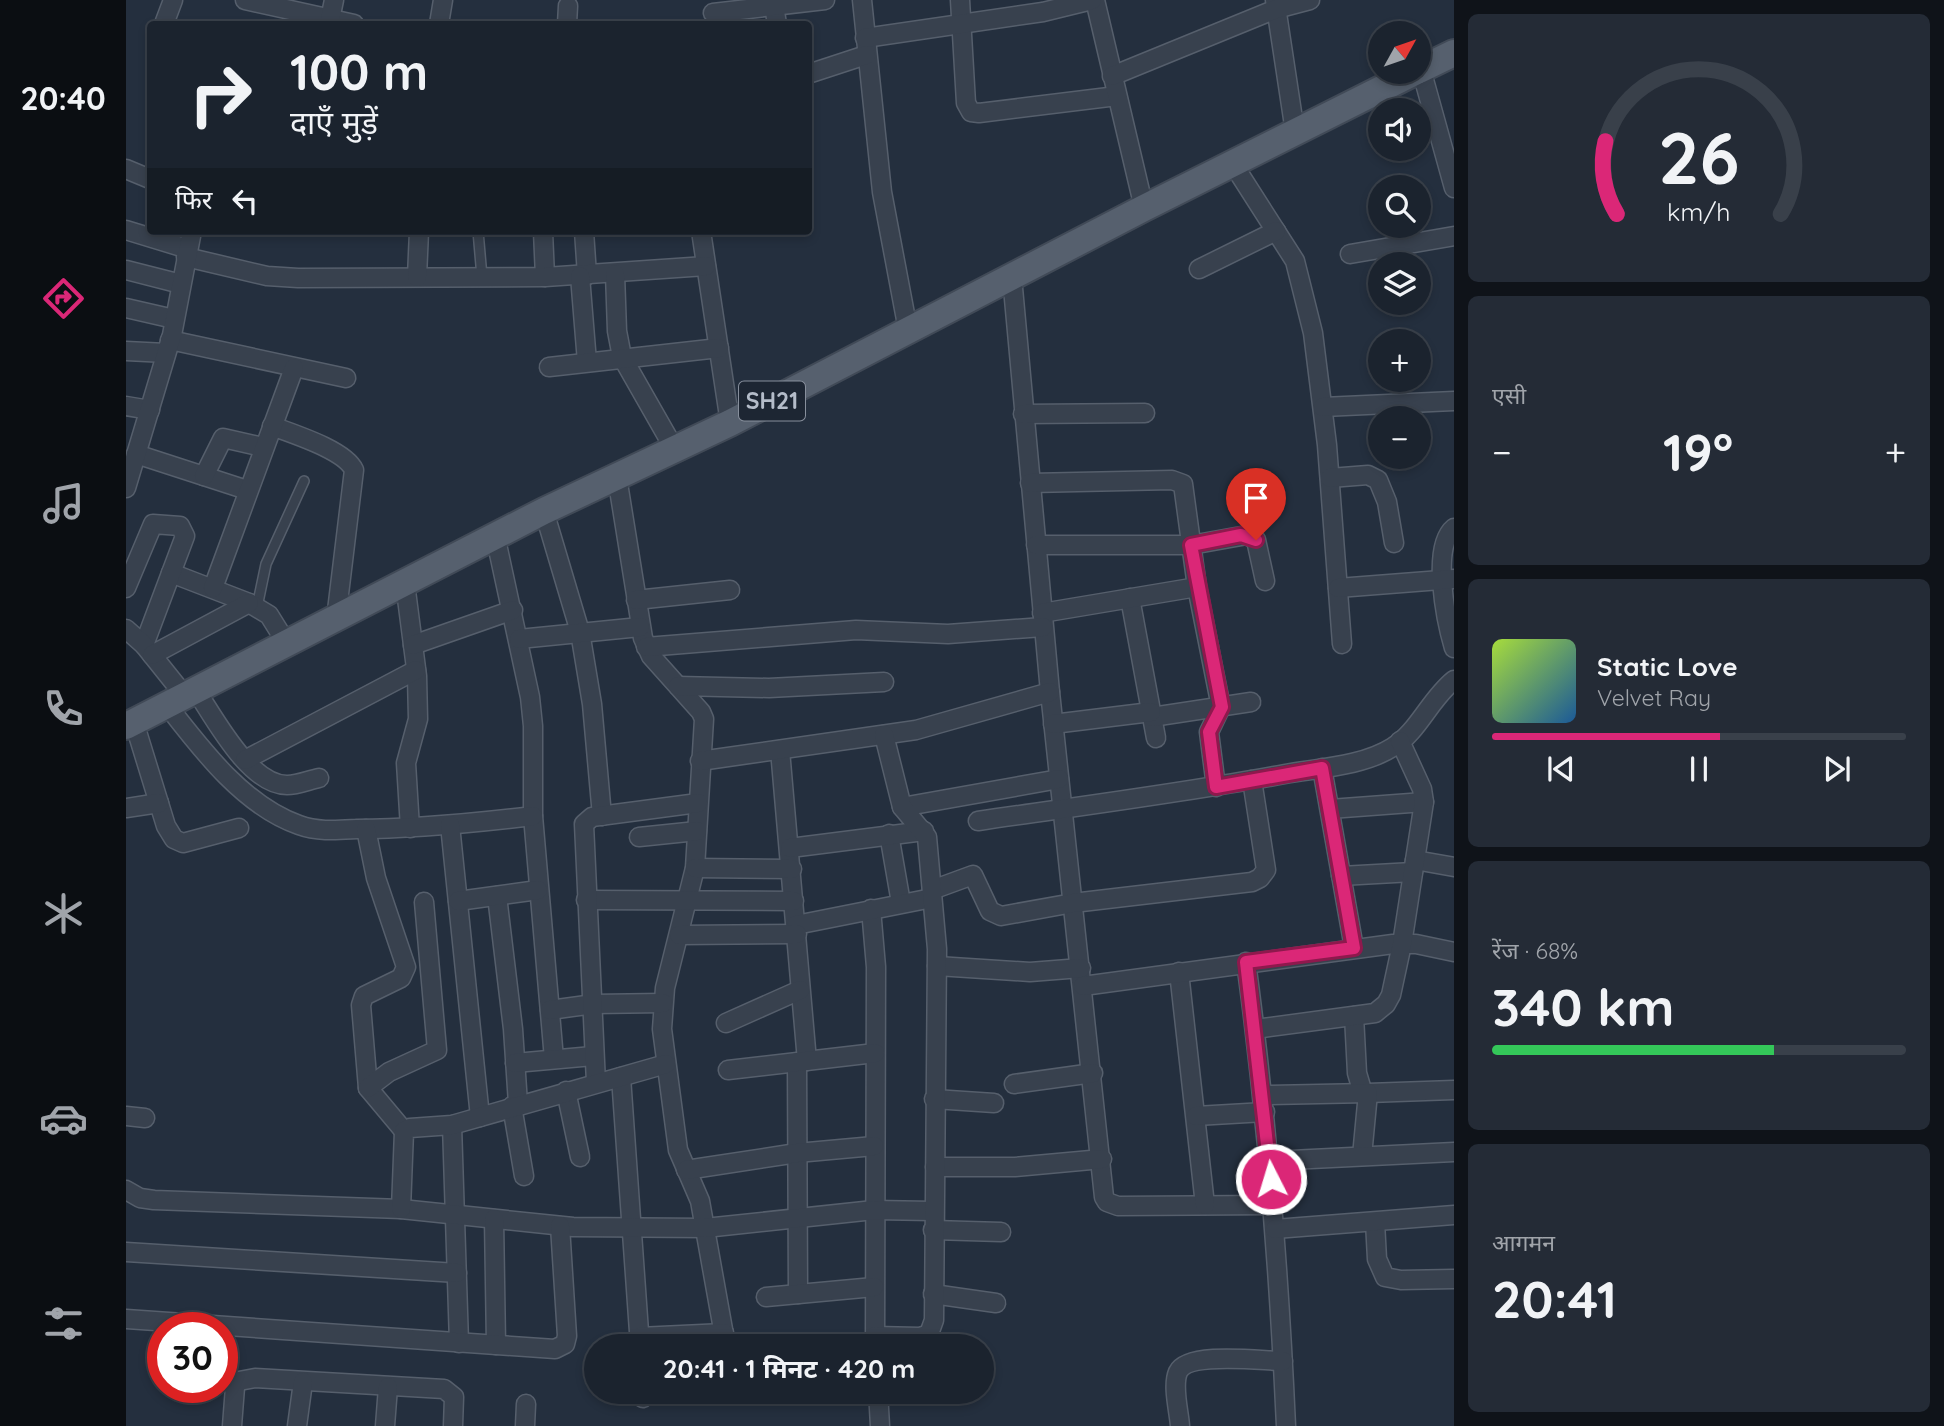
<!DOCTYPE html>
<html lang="hi">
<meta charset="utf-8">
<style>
body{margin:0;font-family:Quicksand,"Noto Sans Devanagari",sans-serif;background:#242b36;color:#f1f3f6;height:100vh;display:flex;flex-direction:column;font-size:26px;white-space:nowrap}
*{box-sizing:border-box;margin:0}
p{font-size:23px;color:#a0a4aa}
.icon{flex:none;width:38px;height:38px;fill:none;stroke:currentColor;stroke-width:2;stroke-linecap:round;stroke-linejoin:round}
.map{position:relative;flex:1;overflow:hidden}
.drawer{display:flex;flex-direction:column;gap:14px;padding:14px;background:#0f1319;width:490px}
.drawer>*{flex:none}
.hud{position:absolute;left:21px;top:21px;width:665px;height:214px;border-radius:7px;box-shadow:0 4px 10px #0003,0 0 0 2px #39404a;background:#1b232e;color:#f1f3f6;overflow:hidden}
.needle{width:46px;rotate:50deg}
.tools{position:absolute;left:1242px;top:21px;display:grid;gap:14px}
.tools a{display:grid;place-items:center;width:63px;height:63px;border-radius:50%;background:#1b232e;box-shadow:0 4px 10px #0003,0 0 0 2px #39404a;font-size:35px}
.speed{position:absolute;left:21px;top:1312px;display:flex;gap:14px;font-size:35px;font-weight:700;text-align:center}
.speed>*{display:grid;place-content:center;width:91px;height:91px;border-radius:50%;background:#1b232e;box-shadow:0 4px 10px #0003,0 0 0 2px #39404a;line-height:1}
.speed .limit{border:10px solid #d22;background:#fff;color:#111}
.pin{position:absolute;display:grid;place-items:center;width:60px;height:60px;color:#fff;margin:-72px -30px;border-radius:50% 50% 50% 0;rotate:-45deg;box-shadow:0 0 7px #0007}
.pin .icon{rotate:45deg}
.me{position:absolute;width:77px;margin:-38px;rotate:355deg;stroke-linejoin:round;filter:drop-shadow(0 0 5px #0008)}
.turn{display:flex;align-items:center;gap:24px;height:147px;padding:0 28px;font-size:32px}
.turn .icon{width:91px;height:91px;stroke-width:2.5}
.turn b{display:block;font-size:49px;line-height:60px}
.then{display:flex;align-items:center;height:66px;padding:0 28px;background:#0003;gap:14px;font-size:26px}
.big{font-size:52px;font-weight:700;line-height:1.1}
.drawer .widget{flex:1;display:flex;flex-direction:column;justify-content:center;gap:10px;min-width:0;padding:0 24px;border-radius:10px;background:#242b36}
.drawer .dial{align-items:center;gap:0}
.dial svg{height:182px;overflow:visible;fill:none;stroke:#39404a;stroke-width:7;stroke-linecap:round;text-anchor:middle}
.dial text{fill:#f1f3f6;stroke:none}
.song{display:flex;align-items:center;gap:21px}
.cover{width:84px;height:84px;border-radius:10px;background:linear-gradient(135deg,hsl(80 70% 55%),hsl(210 70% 35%))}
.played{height:7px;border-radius:4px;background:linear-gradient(90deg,#db2777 55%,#39404a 55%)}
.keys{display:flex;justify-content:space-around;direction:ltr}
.heat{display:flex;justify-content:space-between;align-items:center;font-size:38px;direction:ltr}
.charge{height:10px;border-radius:5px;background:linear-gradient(90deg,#34c759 68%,#39404a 0)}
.trip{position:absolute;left:458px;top:1334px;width:410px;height:70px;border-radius:35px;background:#1b232e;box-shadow:0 4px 10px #0003,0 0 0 2px #39404a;font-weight:700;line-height:70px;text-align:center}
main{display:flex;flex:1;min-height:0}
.tabs{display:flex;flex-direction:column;width:126px;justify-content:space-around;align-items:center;background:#0b0e12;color:#a0a4aa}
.tabs .icon{width:49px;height:49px}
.tabs .selected{color:#db2777}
.tabs b{font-size:32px;color:#f1f3f6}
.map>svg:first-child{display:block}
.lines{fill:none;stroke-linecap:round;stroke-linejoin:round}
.lane-casing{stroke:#565f6c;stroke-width:12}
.street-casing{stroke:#565f6c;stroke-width:21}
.primary-casing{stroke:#414a57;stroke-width:30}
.lane{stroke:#38414e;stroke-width:9}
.street{stroke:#38414e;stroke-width:18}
.primary{stroke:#56606e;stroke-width:26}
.route-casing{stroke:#8e194d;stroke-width:18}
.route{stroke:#db2777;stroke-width:12}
.labels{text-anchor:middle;stroke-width:7;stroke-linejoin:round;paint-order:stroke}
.shield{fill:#1d2633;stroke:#878f9c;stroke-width:2}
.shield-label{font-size:23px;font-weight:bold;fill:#b4bcc9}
</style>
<main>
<nav class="tabs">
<b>20:40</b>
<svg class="icon selected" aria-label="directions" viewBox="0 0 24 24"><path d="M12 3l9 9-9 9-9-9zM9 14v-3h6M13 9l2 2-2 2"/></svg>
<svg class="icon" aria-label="music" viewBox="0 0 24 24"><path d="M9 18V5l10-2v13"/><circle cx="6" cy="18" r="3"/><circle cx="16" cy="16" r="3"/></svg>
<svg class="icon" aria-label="phone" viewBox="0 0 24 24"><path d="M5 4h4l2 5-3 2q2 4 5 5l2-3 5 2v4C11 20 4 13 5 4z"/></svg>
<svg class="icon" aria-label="climate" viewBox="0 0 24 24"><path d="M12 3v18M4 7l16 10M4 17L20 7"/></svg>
<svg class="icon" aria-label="car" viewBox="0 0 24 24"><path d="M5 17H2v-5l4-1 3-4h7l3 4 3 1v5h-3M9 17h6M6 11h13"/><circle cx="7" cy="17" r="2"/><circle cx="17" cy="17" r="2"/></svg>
<svg class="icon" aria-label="filters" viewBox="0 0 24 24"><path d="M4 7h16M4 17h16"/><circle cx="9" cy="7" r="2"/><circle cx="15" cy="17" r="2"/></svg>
</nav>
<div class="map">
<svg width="1328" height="1426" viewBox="0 0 1328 1426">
<rect width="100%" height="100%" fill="#242f3e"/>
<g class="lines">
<defs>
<g id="lane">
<polyline points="352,231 356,277"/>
<polyline points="131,607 140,564 178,481"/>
</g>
<g id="street">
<polyline points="119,0 228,24"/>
<polyline points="736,0 756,192 782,330"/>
<polyline points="834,0 840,103 845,112 853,113 991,96"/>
<polyline points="969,0 1018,208"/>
<polyline points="1149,0 1169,132"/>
<polyline points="648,6 651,24"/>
<polyline points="587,13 699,0"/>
<polyline points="38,24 47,0"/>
<polyline points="203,24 208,0"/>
<polyline points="313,24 317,0"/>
<polyline points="441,24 442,6"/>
<polyline points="739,38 917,12 966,0"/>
<polyline points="1295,69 1328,188"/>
<polyline points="682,74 740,55"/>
<polyline points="986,76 1150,9 1184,0"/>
<polyline points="1107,164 1169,261 1187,333 1201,445 1216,644"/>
<polyline points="0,169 24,179"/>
<polyline points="0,230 62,249"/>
<polyline points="417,231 419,277"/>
<polyline points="458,231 461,275"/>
<polyline points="575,231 604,423"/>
<polyline points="1224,254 1328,236"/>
<polyline points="60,257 141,276 172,278 419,277 580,266"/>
<polyline points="1073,269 1150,231"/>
<polyline points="0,270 55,284"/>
<polyline points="489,274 491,331 496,357 549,450"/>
<polyline points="454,276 461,362"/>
<polyline points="291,277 293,231"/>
<polyline points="886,277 924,692 978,1197 981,1202 992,1206 1147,1205"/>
<polyline points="0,308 48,319"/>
<polyline points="44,340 220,378"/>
<polyline points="0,351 40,353"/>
<polyline points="423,367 593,348"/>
<polyline points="0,406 24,410"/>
<polyline points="1197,407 1328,401"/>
<polyline points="897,414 1019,413"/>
<path d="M146,426C167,434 219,450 228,470L210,619"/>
<polyline points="10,454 121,490"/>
<polyline points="78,476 97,438 137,447"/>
<polyline points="491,477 517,638 525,656 575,712 578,719 569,868 539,988 536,1029 552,1150 574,1201 600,1346"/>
<polyline points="1204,478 1242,475 1252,480 1261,502 1268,543"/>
<polyline points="904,483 1046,480 1057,484 1071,587 1095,707 1083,732 1090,787"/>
<polyline points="0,488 46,335 66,231"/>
<polyline points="418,511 454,632 466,704 476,816"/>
<path d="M1328,528C1305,547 1320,621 1328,648"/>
<polyline points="369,535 404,697 407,726 407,816 428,1059"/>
<polyline points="910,545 1065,545 1121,535 1130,540 1139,581"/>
<polyline points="45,573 123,603 143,615 161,644"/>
<polyline points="279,583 291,676 292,719 280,763 284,828"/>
<polyline points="0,588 27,524 54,526 59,536 18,645"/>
<polyline points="87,588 168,368"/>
<polyline points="1212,588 1328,579"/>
<polyline points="1004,598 1030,738"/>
<polyline points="510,600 604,590"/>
<polyline points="916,613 1071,587"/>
<polyline points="0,629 18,645 58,695"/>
<polyline points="393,639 514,627"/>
<polyline points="287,645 387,610"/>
<polyline points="520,647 730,630 822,634 917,627"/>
<polyline points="26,655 123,603"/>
<polyline points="552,686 643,688 758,682"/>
<path d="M69,689C88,717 123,785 161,785C172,785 183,780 193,778"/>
<path d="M41,705C75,749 118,806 173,825C192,832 212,830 231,829C290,829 348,823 407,816"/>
<polyline points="1026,717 1125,702"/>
<polyline points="8,722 40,826 48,839 57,843 113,828"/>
<polyline points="927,724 1025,712"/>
<polyline points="654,750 681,1061"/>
<polyline points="119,760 290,670"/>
<polyline points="574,761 790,730 924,692"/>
<polyline points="1196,768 1228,948"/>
<polyline points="776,807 933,779"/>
<polyline points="0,808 33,803"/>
<polyline points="1204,809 1298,802"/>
<path d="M852,821C954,806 1057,793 1159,774C1193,768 1237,766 1267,747C1292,732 1304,699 1328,680"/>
<polyline points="324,825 354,1117"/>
<polyline points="240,829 250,878 280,967 275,978 238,996 235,1005 242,1088 278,1131"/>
<polyline points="763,834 775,903"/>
<polyline points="513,837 571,831"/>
<polyline points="664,848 798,831"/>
<polyline points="1289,860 1328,867"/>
<polyline points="569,868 666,869"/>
<polyline points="1215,876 1287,872"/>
<polyline points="806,890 847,875 864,911 875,916 947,903 1126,882 1134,878 1140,870 1126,780"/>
<polyline points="371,896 387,1029 392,1104"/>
<polyline points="460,900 668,901"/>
<polyline points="332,901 412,890"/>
<polyline points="745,909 750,967 749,1346"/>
<polyline points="670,925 806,898"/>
<polyline points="553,935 671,934"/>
<path d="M1120,962C1141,1117 1153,1270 1160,1426"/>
<polyline points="811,966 904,972 955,968"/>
<polyline points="1053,972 1079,1205"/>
<polyline points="957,986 1267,944 1290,944 1328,952"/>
<polyline points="424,1010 468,1004 537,1003"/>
<polyline points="1228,1016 1231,1073 1236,1090 1242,1093 1328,1090"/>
<polyline points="600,1023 674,990"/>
<polyline points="1129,1029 1249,1013 1260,1004 1265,995 1276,944 1298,802 1296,789 1274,741"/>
<polyline points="671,1062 672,1294"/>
<polyline points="389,1063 467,1056"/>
<polyline points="602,1070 749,1053"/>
<polyline points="495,1077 514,1346"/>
<polyline points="470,1083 458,824 466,817 572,803"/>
<polyline points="888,1084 967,1073"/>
<polyline points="242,1088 263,1072 311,1050 298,902"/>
<polyline points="440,1091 454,1157"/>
<polyline points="1138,1095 1242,1093 1236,1156"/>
<polyline points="808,1099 868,1103"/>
<polyline points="386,1106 398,1176"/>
<polyline points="0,1116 19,1118"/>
<polyline points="1070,1116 1139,1112"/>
<polyline points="326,1125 333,1343"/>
<polyline points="1144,1161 1328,1152"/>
<polyline points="809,1167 889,1167 976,1159"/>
<polyline points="560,1170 671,1153 748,1146"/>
<polyline points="0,1190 14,1198 28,1200 275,1209 447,1227 579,1228 748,1210 807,1211"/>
<polyline points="275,1209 278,1131 284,1128 326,1125 540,1064"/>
<polyline points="368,1219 370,1345"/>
<polyline points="1249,1222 1251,1259 1259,1277 1275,1280 1328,1279"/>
<polyline points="1149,1229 1328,1215"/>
<polyline points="807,1230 875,1232"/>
<polyline points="0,1252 331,1273"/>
<polyline points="807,1294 870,1303"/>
<polyline points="640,1297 748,1287"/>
<polyline points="0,1319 429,1349 439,1344 441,1336 434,1226"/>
<polyline points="749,1336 794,1337 803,1334 808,1320 811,949 801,837 776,807 758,735"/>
<polyline points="513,1337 598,1333"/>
<polyline points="516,1391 517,1398"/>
<polyline points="752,1391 754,1426"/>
<polyline points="752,1394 785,1391"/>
<polyline points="106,1426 109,1387 113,1381 129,1378 318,1389 328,1397 327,1426"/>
<polyline points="171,1426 177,1382"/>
<polyline points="259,1426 262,1387"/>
<polyline points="399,1426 400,1404"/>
<path d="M1054,1426C1053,1411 1046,1386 1052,1372C1062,1351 1136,1361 1157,1361"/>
</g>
<g id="primary">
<polyline points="1293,70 1328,53"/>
<polyline points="0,726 418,511 604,423 1018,208 1289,72"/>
</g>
</defs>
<use href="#lane" class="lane-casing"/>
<use href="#street" class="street-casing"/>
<use href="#primary" class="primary-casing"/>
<use href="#lane" class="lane"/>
<use href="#street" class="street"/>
<use href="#primary" class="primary"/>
</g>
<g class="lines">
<defs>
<polyline id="route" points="1130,540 1115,535 1065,545 1096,707 1083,732 1090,787 1196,768 1228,948 1120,962 1145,1179"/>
</defs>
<use href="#route" class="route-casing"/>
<use href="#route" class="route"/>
</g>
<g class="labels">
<rect class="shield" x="613" y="381.5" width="66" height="39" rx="5"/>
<g class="shield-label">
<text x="646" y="409">SH21</text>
</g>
</g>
</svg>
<div class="tools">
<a><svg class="needle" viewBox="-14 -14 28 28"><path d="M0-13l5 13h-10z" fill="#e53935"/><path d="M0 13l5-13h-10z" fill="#a0a4aa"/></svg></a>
<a><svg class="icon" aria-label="sound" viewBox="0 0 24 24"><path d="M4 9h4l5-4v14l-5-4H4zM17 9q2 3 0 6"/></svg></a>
<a><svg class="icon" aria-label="search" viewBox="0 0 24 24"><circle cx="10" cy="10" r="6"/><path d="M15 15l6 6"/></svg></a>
<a><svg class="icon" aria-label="layers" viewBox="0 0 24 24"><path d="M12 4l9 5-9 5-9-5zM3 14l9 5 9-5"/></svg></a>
<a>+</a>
<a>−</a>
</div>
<div class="speed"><div class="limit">30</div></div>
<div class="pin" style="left:1130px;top:540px;background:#d93025"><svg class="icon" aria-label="arrive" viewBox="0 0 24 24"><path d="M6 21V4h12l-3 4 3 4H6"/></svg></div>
<svg class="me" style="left:1145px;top:1179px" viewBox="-20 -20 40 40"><circle r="17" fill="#db2777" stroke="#fff" stroke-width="3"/><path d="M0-11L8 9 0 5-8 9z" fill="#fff"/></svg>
<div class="trip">20:41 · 1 मिनट · 420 m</div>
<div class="hud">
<div class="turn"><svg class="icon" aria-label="right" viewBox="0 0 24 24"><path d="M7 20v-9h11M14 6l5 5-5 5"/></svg><div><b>100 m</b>दाएँ मुड़ें</div></div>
<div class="then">फिर<svg class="icon" aria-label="left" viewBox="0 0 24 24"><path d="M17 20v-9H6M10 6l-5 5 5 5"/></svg></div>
</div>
</div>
<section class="drawer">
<div class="widget dial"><svg viewBox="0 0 100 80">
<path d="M14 69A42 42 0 1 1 86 69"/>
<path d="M14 69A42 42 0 0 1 9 37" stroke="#db2777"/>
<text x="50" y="56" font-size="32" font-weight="700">26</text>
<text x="50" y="72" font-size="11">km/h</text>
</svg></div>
<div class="widget"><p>एसी</p>
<div class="heat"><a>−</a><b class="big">19°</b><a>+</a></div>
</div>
<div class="widget">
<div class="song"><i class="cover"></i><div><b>Static Love</b><p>Velvet Ray</p></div></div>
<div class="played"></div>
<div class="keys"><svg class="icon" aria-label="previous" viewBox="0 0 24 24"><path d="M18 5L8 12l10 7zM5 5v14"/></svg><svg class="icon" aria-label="pause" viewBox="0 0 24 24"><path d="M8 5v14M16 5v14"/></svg><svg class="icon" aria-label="next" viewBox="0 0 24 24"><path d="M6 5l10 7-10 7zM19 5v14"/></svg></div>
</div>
<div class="widget"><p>रेंज · 68%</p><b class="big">340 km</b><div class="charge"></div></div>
<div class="widget"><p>आगमन</p><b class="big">20:41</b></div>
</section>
</main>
